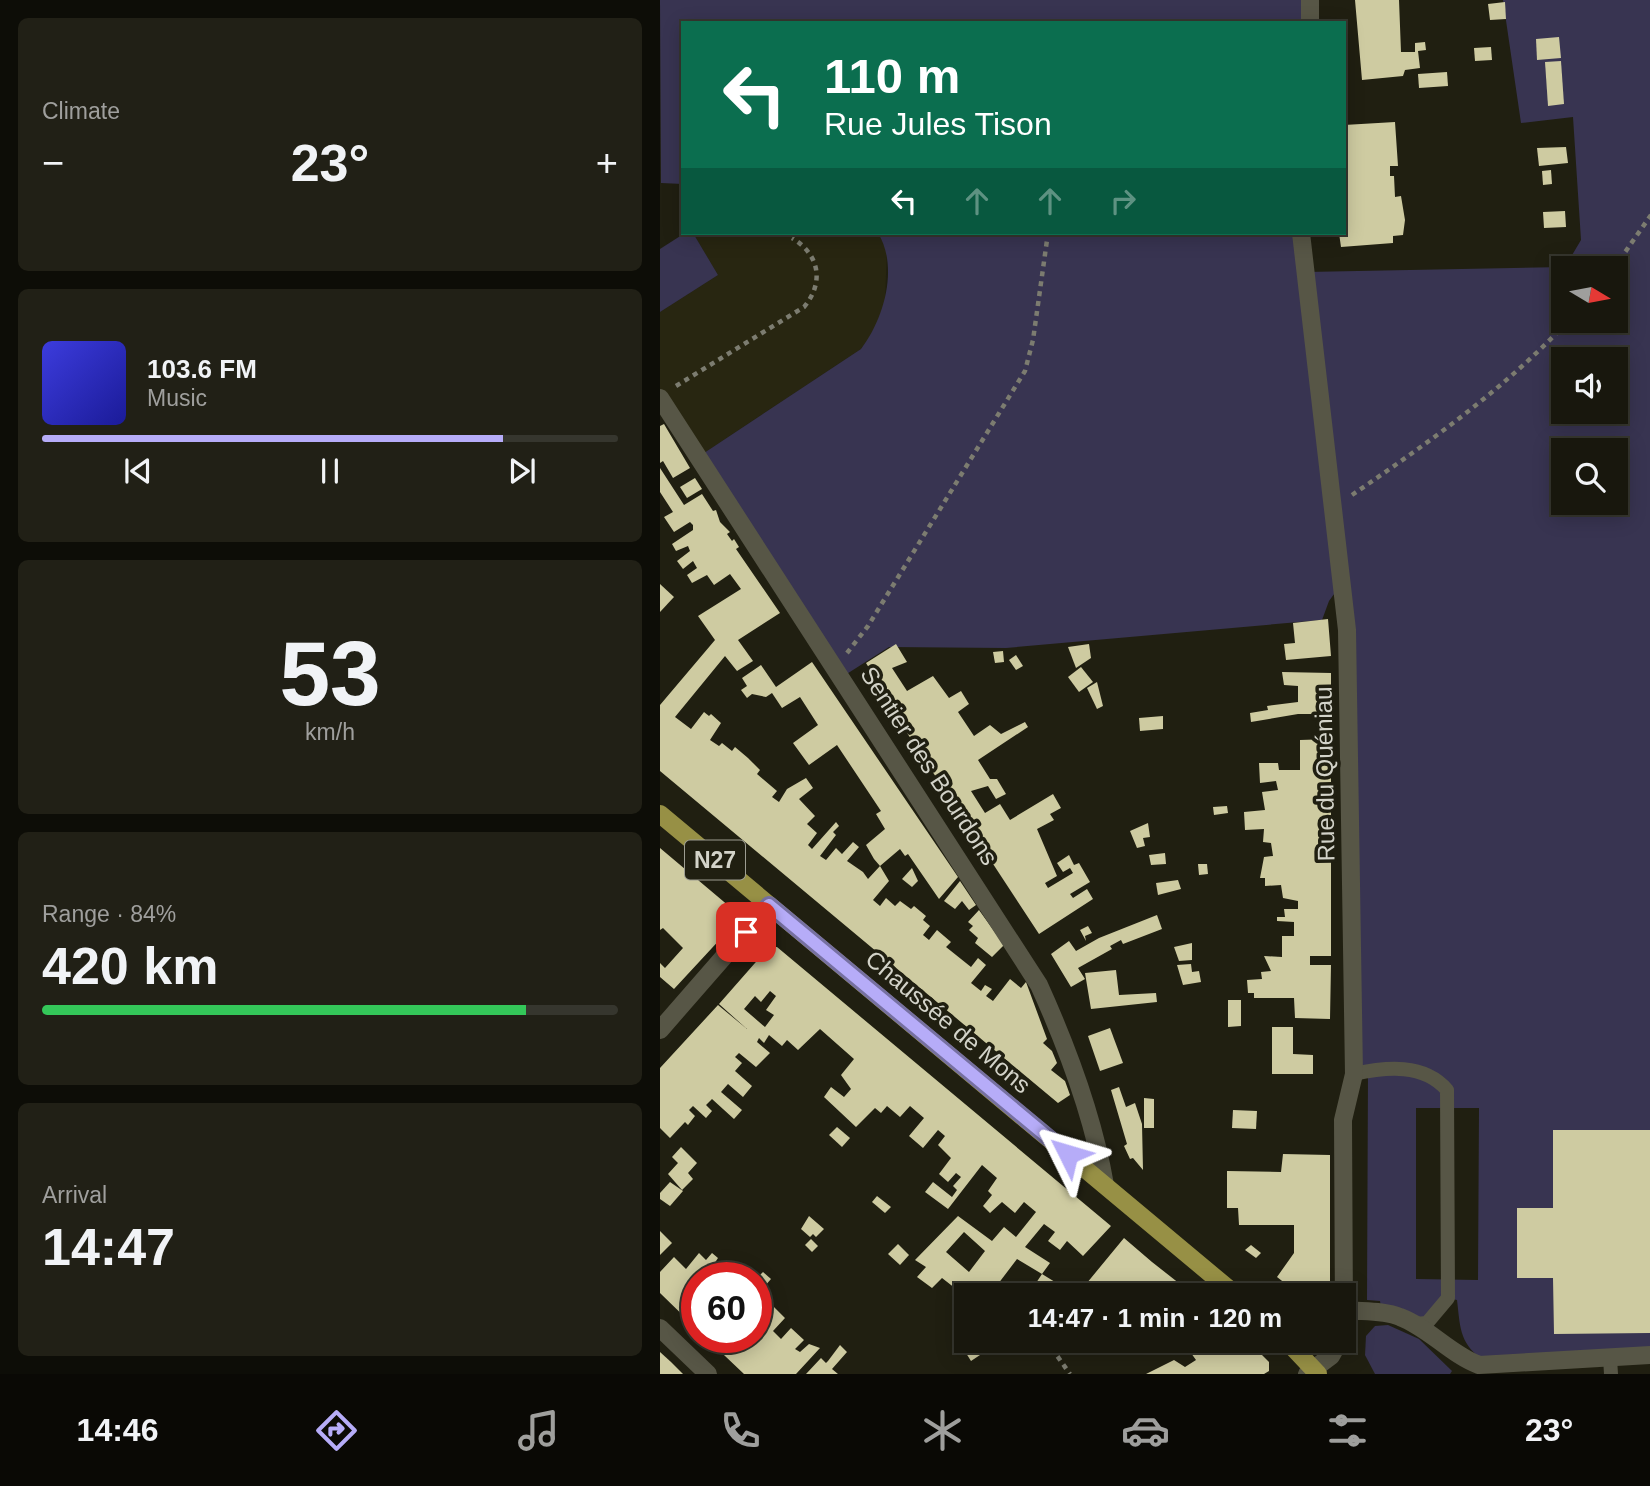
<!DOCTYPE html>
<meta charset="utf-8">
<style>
body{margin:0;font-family:Arial,sans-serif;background:#212016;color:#f1f3f6;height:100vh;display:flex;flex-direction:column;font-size:26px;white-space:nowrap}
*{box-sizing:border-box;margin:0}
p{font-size:23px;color:#9f9f9d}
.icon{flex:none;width:38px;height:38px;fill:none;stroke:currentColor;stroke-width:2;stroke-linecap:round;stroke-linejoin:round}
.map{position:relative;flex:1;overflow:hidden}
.sheet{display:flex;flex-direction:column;gap:18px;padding:18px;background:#0d0d07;width:660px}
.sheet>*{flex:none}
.hud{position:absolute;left:21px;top:21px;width:665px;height:214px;border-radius:0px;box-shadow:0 4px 18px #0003,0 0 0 2px #36362e;background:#0b6e4f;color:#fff;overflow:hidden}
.needle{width:46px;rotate:100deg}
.controls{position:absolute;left:891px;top:256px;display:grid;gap:14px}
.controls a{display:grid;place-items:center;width:77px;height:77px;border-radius:0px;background:#18170d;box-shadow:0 4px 18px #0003,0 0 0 2px #36362e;font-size:35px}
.speed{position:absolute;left:21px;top:1262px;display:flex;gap:14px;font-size:35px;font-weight:700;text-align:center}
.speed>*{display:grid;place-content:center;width:91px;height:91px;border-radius:50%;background:#18170d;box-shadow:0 4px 18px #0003,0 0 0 2px #36362e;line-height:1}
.speed .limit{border:10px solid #d22;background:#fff;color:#111}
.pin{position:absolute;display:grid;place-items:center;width:60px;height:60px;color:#fff;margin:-30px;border-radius:14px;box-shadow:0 4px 10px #0006}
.me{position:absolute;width:77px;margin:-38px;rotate:310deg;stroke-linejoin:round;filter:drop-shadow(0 0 5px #0008)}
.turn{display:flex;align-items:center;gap:24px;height:147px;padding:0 28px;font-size:32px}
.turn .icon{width:91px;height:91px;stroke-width:2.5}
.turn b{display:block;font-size:49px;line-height:60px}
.lanes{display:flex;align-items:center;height:66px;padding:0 28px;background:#0003;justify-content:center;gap:35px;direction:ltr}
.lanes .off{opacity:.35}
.big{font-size:52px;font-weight:600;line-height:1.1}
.sheet .tile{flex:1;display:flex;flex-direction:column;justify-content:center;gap:10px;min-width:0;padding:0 24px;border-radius:10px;background:#212016}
.sheet .dial{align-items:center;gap:0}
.dial b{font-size:91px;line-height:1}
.song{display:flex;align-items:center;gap:21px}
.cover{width:84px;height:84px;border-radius:10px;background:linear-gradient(135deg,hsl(240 70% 55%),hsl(240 70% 35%))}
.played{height:7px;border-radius:4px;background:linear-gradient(90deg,#b6acf8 80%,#36362e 80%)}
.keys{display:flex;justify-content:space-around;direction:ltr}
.heat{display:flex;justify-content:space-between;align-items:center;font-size:38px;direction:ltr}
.charge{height:10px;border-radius:5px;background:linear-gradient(90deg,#34c759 84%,#36362e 0)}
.trip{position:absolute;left:294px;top:1283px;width:402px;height:70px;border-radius:0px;background:#18170d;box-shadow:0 4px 18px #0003,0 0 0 2px #36362e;font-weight:600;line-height:70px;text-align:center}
.dock{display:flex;height:112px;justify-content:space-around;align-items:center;background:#0a0905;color:#9f9f9d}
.dock .icon{width:49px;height:49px}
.dock .current{color:#b6acf8}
.dock b{font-size:32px;color:#f1f3f6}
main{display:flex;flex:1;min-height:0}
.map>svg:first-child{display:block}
.built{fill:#282611}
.green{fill:#383451;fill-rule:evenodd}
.building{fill:#cecba1;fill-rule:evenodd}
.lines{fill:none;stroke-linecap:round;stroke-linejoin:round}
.path{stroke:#7c7c70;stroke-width:4.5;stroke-dasharray:5 5;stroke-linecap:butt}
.lane{stroke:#575646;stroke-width:14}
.street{stroke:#575646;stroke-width:18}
.secondary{stroke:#575646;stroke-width:18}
.primary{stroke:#979045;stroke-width:18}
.route-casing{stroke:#7670a1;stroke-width:18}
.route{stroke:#b6acf8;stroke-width:12}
.labels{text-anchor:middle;stroke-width:7;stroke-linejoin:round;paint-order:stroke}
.shield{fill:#201f11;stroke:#9d9d92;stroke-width:2}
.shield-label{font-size:23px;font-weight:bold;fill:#d3d3c9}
.street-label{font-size:24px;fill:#d3d3c9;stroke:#201f11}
</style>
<main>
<section class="sheet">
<div class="tile"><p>Climate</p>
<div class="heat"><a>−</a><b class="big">23°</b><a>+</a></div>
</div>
<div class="tile">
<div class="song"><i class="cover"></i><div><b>103.6 FM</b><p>Music</p></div></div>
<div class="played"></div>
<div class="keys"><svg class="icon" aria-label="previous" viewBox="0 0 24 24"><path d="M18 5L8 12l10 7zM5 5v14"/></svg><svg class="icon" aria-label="pause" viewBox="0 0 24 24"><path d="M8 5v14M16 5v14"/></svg><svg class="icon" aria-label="next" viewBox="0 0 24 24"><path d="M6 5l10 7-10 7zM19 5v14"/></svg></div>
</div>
<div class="tile dial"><b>53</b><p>km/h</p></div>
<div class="tile"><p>Range · 84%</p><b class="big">420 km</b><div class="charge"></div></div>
<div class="tile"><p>Arrival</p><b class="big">14:47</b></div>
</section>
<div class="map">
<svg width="991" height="1374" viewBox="0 0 991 1374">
<rect width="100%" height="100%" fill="#201f11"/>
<polygon class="built" points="33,233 218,233 227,248 225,302 214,332 201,349 38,457 0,398 0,312 58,275"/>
<g class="green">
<polygon points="0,0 648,0 649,23 23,23 23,184 1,183"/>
<path d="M843,0H990V1355L821,1358C799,1343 800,1324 797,1300L787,1298L767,1323L722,1313L720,1301L707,1300L708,1072L694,1074L682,583L669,601L662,620L346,648L229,647L182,677L38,457L201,349C224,319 239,267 218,233H641L646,272L905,267L921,240L913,117L861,123ZM903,268H956V320H903ZM903,359H956V411H903ZM903,450H956V502H903ZM756,1108H819L818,1280L756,1279Z"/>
<polygon points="25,233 33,233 58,275 0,312 0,249"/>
<polygon points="728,1325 759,1339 792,1371 790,1374 715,1374 705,1355 706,1336 715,1326"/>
</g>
<g class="building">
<polygon points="695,0 739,0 741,52 755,52 755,43 765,42 766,50 758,51 760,68 745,70 743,76 702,80"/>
<polygon points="845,2 846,19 830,20 828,4"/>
<polygon points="899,37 901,58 877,60 876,39"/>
<polygon points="831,47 832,60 815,61 814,48"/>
<polygon points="901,61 904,104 888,106 885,62"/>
<polygon points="787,72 788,86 759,88 758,74"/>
<polygon points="735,122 738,166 730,166 730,176 734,176 735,197 741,196 745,220 743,235 733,236 733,243 681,247 679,233 684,233 684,125"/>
<polygon points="906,147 908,163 879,166 877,148"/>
<polygon points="891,170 892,184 883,185 882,171"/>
<polygon points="905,211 906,227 884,228 883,212"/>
<polygon points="4,424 30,468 13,478 3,461 0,463 0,426"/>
<polygon points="0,468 24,505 42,494 53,511 56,510 60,522 70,532 67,534 72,541 74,539 79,547 76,549 120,613 78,640 93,661 77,671 65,656 15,717 31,729 44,712 49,716 51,714 61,723 50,740 59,746 62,743 72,751 75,747 88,758 100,770 97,774 117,791 112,797 119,802 127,789 146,778 153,788 139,799 155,816 147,824 157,833 148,845 152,849 176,822 179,826 173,832 176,835 160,856 166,860 176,848 182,854 193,842 199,847 187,861 203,872 208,879 220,866 229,881 213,900 220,906 226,898 235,906 240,901 251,909 254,906 266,916 263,920 270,926 263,935 269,940 277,930 291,942 286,947 311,967 318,958 326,965 311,983 321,991 325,985 332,989 326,996 333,1001 350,979 361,988 366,982 387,1039 383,1043 392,1051 397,1063 391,1070 405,1081 410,1095 398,1103 0,771 0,705 55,640 38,616 81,589 70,574 54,585 47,575 32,583 27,575 37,568 33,561 23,569 17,561 30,551 28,546 16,551 12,544 33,530 33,525 30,522 14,532 4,517 13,512 0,492"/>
<polygon points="35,478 42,489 27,498 20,487"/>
<polygon points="0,584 14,597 0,612"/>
<polygon points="668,619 671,656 626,660 624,644 635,643 633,623"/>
<polygon points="236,644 247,662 232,668 247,691 273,676 289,698 301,691 309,704 298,712 314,736 330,725 341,734 365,722 368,727 318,760 330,779 337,779 346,794 336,799 328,786 311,791 325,813 340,804 350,820 393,794 401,808 390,814 394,820 377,829 397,876 385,883 388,888 413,873 410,868 403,872 397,863 409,855 414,865 419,863 430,882 410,894 413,898 427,889 433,899 379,934 211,678 214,676 206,663"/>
<polygon points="429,644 431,658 416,668 408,647"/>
<polygon points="343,651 344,662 335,663 333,652"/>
<polygon points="356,655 363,666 356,670 349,660"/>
<polygon points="152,662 298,877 279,899 248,854 245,856 240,849 220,866 214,859 206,845 225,829 216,814 221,811 177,745 149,765 133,743 158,725 140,697 122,708 112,693 106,697 92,694 87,698 81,690 87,686 82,678 101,665 116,687"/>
<polygon points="421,667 433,682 419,692 408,677"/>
<polygon points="622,672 671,673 671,714 638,714 591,722 590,713 608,710 607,706 638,702 638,686 624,685"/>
<polygon points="437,682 443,706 437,709 427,688"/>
<polygon points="503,716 503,729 480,731 479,718"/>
<polygon points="671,739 671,956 650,956 650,965 671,965 670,1019 635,1018 634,998 594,998 594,993 588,993 587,980 602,979 601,972 611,971 604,956 622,957 622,936 634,936 634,922 617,921 617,917 625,917 624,909 638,909 638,901 623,898 621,885 605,886 605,878 600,878 604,857 613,856 611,843 603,842 604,829 585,830 584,812 605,810 602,792 618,790 616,781 600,783 599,763 618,763 619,770 640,770 640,740"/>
<polygon points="567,806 568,813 554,815 553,807"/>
<polygon points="488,823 490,837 483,838 485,846 477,848 470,831"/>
<polygon points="0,848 76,912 77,921 14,989 0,977 0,963 5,968 23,948 3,928 0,930"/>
<polygon points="505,853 506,864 491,865 489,855"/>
<polygon points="538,864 547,864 548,874 539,875"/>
<polygon points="252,868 258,881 252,887 242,879"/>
<polygon points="518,880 521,889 498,895 496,883"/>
<polygon points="300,881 316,905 309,910 302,901 295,909 284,901"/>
<polygon points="319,910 344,945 332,957 315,943 318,938 309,930 313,926 308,922"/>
<polygon points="497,915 502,929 463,944 461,940 450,946 452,949 418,968 425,979 411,987 391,954 409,941 416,951 439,938"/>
<polygon points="428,926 432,933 425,936 426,941 420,930"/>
<polygon points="532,943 532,960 519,961 514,947"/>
<path d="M109,947H117L451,1226L423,1256L407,1241L400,1250L388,1241L395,1232L384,1224L365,1247L390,1263L382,1274L395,1282L386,1295L370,1292L382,1274L357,1259L338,1284L345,1295H306V1308L295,1300L300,1292L282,1278L272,1288L257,1277L266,1267L255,1260L298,1216L332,1241L344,1227L356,1237L376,1212L364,1202L355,1213L342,1202L330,1213L323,1206L332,1195L328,1191L337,1178L322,1165L288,1209L265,1192L273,1182L292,1197L297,1190L293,1186L301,1177L296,1173L288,1182L279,1174L291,1158L278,1145L285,1136L278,1130L263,1148L249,1136L264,1118L250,1106L240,1117L227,1106L221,1113L215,1108L196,1127L164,1097L171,1087L184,1097L191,1089L181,1075L194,1059L160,1029L138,1050L127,1040L122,1046L109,1035L104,1043L99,1038L97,1042L110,1053L96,1067L79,1053L75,1057L82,1063L75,1071L92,1086L83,1097L68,1084L61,1092L82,1110L74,1119L52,1099L46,1105L52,1111L46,1118L33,1106L29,1110L35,1116L28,1125L25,1122L10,1138L0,1128V1068L58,1005L87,1029L59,1004ZM110,991L116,996L106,1010L114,1015L105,1027L84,1009L95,996L101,1002ZM304,1232L325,1251L309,1272L286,1252Z"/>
<polygon points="531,964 532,972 539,971 541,982 523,985 517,965"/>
<polygon points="456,970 459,995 496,993 497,1002 431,1009 425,973"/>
<polygon points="568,1000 581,1000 581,1026 568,1027"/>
<polygon points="612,1027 633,1027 633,1054 653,1055 653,1074 612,1074"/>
<polygon points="450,1028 463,1063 440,1071 428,1036"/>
<polygon points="459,1087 466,1107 475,1103 482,1124 483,1170 473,1158 470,1159 464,1146 467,1144 451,1090"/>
<polygon points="484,1098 494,1099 494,1128 484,1128"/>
<polygon points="573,1110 597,1111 596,1129 572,1128"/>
<polygon points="177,1127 190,1138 182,1147 169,1135"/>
<polygon points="893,1130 991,1130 991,1333 894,1334 893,1278 857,1278 857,1208 893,1208"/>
<polygon points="21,1147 37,1163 28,1173 33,1179 22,1190 8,1174 18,1163 12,1157"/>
<polygon points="623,1154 670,1155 670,1295 640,1295 617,1277 634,1253 634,1225 579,1225 578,1208 567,1208 567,1171 621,1172"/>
<polygon points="10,1182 23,1191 10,1206 0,1199 0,1193"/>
<polygon points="217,1196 231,1207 225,1213 212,1202"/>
<polygon points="149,1216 164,1229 156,1237 153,1234 150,1237 141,1229"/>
<polygon points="0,1231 12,1243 0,1255"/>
<polygon points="464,1238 492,1262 534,1295 461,1295 454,1286 446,1295 417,1295"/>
<polygon points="151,1239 158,1246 152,1252 145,1245"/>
<polygon points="238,1244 249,1255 240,1265 228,1254"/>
<polygon points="591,1245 601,1253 596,1258 585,1250"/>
<polygon points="39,1253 46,1260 52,1253 58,1258 52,1267 60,1275 37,1278 37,1329 0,1293 0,1272 14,1257 26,1269"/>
<polygon points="103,1272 111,1279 96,1296 96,1279"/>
<polygon points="100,1301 108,1309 112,1305 125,1318 113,1331 121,1339 131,1328 144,1340 135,1349 140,1352 149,1344 160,1348 136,1374 84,1374 45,1337 96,1337 96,1304"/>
<polygon points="306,1338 306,1340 357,1340 337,1355 332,1347 311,1361 299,1342"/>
<polygon points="477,1340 483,1340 489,1346 482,1354 469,1355 479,1343"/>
<polygon points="515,1340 587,1340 609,1362 609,1371 604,1374 486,1374 514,1360 525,1367 536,1360 531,1353 505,1352"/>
<polygon points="180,1345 187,1352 172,1369 178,1374 146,1374 161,1358 166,1363 168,1361"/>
<polygon points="0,1352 11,1362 23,1374 0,1374"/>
</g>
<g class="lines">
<g class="path">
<polyline points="954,268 991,215"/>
<path d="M16,386L144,307C165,282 159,254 132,238"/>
<path d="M692,495C768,443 846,388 909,320"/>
<polyline points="187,653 208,626 365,371 373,340 388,233"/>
<polyline points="352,1292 354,1295"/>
<polyline points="386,1340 410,1374"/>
</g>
<g class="lane">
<path d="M694,1074C726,1067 764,1063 787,1090L788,1298L767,1323L755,1324"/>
<polyline points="950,1358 951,1374"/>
</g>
<g class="street">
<polyline points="650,0 650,23"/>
<polyline points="641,233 687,630 694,1074 683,1120 684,1316"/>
<path d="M0,398L379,985C408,1049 433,1115 445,1185"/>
<path d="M685,1310C702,1312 723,1310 740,1317C769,1328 790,1354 819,1365L991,1355"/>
<polyline points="0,1328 48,1374"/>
<polyline points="647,1374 671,1356 680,1340"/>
</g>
<polyline class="secondary" points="0,1030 109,905"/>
<g class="primary">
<polyline points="0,814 576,1295"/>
<polyline points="626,1340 658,1374"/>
</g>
</g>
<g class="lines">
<defs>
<polyline id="route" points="86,932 109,905 408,1154"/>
</defs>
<use href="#route" class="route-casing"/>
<use href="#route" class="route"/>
</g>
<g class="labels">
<rect class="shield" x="25" y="840.5" width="60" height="39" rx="5"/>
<g class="shield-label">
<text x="55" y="868">N27</text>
</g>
<g class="street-label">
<text transform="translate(269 766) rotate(57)" y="8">Sentier des Bourdons</text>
<text transform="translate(665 774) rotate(-91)" y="8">Rue du Quéniau</text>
<text transform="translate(288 1022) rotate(40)" y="8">Chaussée de Mons</text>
</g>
</g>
</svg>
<div class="controls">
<a><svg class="needle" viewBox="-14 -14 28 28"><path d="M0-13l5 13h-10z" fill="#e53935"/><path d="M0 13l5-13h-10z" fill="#9f9f9d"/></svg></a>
<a><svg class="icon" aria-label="sound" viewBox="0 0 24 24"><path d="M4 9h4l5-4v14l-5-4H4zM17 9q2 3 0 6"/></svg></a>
<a><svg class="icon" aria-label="search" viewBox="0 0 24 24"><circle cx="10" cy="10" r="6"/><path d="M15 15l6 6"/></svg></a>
</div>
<div class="speed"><div class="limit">60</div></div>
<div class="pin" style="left:86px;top:932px;background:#d93025"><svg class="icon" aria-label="arrive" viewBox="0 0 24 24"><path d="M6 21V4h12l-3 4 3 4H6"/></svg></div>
<svg class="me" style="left:408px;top:1154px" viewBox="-20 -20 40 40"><path d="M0-17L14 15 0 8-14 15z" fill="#b6acf8" stroke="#fff" stroke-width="4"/></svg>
<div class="trip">14:47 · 1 min · 120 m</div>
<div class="hud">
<div class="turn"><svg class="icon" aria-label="left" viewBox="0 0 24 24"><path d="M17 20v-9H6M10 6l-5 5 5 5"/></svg><div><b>110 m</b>Rue Jules Tison</div></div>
<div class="lanes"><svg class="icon" aria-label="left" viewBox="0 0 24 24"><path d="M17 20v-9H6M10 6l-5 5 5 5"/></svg><svg class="icon off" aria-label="ahead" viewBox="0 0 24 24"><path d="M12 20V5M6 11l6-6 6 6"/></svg><svg class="icon off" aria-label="ahead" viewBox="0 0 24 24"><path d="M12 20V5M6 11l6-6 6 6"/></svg><svg class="icon off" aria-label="right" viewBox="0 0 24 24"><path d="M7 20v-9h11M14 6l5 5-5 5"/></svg></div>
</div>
</div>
</main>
<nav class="dock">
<b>14:46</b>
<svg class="icon current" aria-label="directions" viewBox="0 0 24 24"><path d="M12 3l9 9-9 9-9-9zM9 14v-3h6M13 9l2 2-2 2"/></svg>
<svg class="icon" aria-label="music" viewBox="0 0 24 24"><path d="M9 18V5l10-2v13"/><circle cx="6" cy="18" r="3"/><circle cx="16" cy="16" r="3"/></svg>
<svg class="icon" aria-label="phone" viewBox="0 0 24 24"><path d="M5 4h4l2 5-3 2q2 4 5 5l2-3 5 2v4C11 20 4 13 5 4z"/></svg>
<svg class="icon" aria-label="climate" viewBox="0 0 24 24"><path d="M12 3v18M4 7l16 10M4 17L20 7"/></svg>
<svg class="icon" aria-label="car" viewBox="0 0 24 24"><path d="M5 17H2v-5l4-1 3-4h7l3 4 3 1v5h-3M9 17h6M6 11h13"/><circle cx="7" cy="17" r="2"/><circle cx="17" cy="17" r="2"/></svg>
<svg class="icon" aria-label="filters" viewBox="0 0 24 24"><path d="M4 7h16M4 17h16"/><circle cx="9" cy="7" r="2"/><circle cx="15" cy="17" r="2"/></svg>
<b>23°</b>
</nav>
